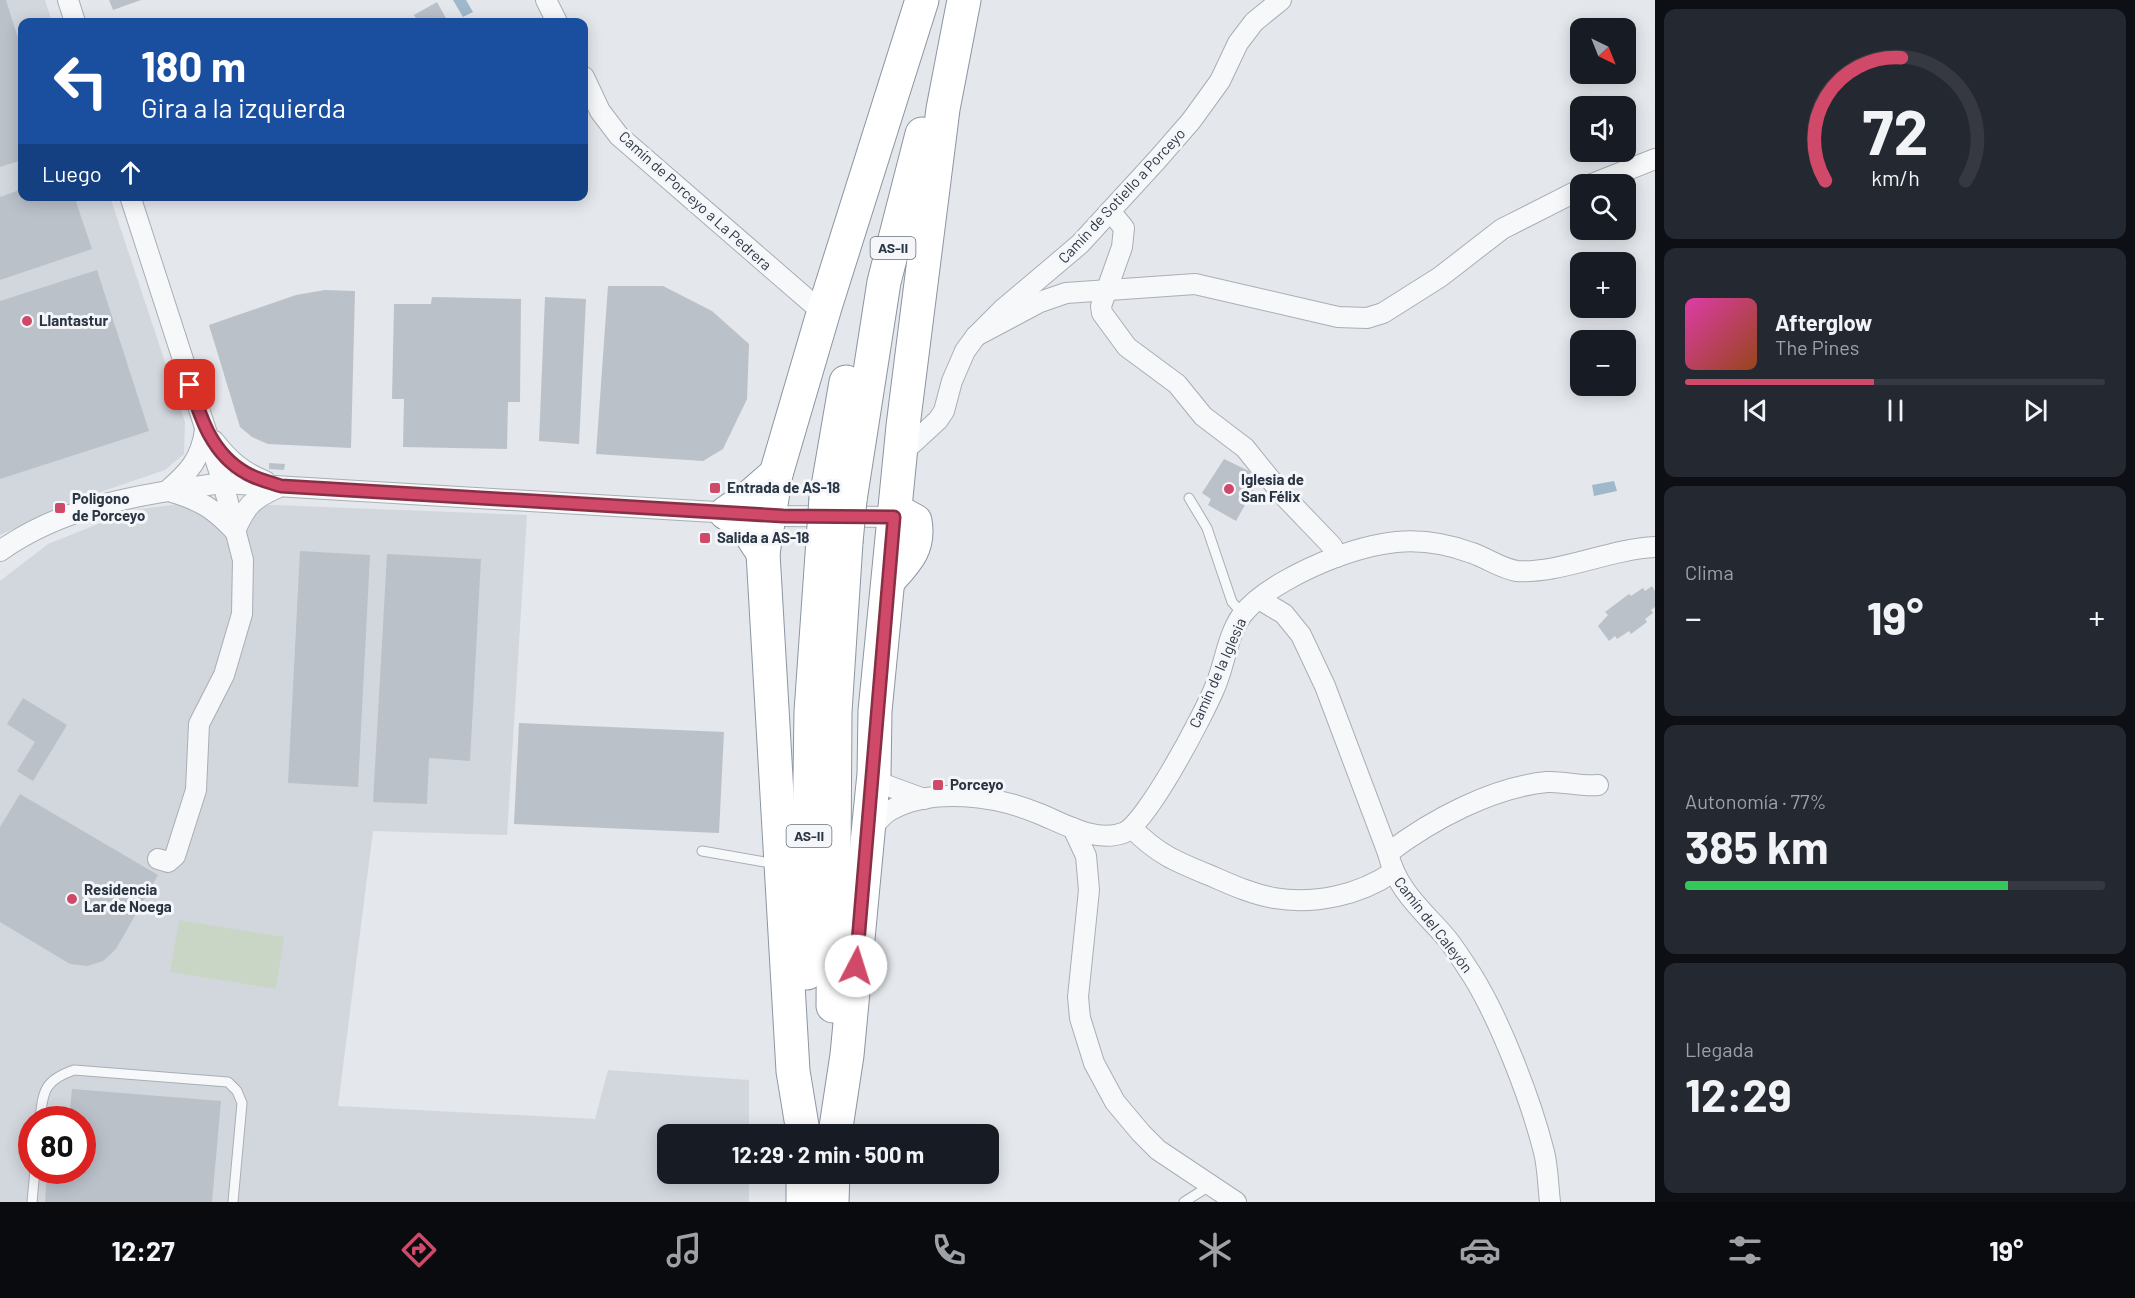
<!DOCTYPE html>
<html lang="es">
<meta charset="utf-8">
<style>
body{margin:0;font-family:Barlow,sans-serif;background:#242831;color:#f1f3f6;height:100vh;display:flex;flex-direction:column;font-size:22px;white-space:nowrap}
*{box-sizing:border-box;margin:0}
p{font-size:20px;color:#9ea1a6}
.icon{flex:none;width:33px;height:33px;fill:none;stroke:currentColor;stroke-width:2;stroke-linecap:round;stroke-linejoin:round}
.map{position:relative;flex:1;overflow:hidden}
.sheet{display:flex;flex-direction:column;gap:9px;padding:9px;background:#0d0f14;width:480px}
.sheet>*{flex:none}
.guide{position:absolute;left:18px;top:18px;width:570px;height:183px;border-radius:12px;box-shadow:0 3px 15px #0003;background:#1a4fa0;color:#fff;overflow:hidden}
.needle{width:39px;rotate:137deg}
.tools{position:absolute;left:1570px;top:18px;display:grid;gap:12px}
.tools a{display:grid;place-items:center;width:66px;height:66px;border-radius:12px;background:#171b24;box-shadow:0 3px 15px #0003;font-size:30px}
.speed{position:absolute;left:18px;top:1106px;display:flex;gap:12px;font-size:30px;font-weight:700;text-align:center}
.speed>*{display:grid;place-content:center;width:78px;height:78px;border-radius:50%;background:#171b24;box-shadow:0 3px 15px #0003;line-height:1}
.speed .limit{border:9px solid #d22;background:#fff;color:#111}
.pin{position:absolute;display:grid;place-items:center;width:51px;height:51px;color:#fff;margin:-26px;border-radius:12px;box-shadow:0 3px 9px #0006}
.me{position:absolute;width:66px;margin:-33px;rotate:5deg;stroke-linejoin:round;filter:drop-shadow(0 0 4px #0008)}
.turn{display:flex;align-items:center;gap:21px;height:126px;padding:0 24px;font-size:27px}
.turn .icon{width:78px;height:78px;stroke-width:2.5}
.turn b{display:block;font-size:42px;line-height:51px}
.then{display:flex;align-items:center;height:57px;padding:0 24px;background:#0003;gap:12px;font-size:22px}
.big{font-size:45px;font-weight:700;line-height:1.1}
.sheet .widget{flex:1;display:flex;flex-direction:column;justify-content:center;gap:9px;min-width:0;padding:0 21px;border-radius:12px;background:#242831}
.sheet .dial{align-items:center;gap:0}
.dial svg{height:156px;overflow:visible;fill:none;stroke:#363941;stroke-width:7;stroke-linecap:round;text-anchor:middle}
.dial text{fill:#f1f3f6;stroke:none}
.song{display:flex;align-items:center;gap:18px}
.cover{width:72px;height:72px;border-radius:9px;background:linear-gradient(135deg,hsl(320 70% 55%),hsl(20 70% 35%))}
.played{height:6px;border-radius:3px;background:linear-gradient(90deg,#d04969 45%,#363941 45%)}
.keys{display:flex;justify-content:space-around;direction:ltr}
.heat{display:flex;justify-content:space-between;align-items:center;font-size:33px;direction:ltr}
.charge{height:9px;border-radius:4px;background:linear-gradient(90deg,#34c759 77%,#363941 0)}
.trip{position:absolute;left:657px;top:1124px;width:342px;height:60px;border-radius:12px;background:#171b24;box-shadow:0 3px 15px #0003;font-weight:700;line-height:60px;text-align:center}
.dock{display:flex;height:96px;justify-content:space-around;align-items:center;background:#090b0e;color:#9ea1a6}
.dock .icon{width:42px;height:42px}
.dock .on{color:#d04969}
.dock b{font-size:27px;color:#f1f3f6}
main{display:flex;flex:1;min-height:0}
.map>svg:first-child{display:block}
.built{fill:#d2d7de;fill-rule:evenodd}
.green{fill:#cad6c5}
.water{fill:#9fb8cc}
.building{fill:#bbc1c9}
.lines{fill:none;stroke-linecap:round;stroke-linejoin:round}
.service-casing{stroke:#a9aeb6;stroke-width:11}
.minor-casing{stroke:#a9aeb6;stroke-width:22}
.trunk-casing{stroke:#8b96a3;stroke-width:35}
.service{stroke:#f7f8fa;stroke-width:9}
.minor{stroke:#f7f8fa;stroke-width:20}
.trunk{stroke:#fff;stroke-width:33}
.trunk-bridge-casing{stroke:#8b96a3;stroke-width:35;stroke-linecap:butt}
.trunk-bridge{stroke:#fff;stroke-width:33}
.route-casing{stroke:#872f44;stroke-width:15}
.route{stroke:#d04969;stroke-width:10}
.poi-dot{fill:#d04969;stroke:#f4f6f9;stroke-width:2}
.labels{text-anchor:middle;stroke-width:6;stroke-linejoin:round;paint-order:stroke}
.shield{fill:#f4f6f9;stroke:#67707a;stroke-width:1.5}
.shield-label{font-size:14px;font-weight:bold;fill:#2b3644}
.street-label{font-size:15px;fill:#2b3644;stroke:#f4f6f9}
.poi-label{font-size:15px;font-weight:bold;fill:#2b3644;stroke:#f4f6f9;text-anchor:start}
</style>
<main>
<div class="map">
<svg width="1655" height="1202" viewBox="0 0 1655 1202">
<rect width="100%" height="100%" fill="#e4e7ec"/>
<g class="built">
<polygon points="0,0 45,0 52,22 22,22 22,196 110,197 185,422 184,454 165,470 71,502 0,535"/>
<path d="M195,502L527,515L507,835L373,831L338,1106L595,1119L608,1070L749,1080V1134H668V1173H749V1202H0V581L48,544L133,510ZM32,1119H82V1170H32Z"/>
</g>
<polygon class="green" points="179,920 284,937 276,989 170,972"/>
<g class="water">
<polygon points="453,0 466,0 473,12 463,17"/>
<polygon points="1614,481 1617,491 1594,496 1592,485"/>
</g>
<g class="building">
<polygon points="0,0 6,0 22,51 22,160 0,167"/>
<polygon points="109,0 141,0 113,10"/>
<polygon points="437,2 448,22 418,22 414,15"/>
<polygon points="22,189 22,196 74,196 92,249 0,280 0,197"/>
<polygon points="97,270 149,431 0,479 0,301"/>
<polygon points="608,286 663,286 712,311 749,344 747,399 723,449 703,461 596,454"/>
<polygon points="325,290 355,291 351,448 268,444 252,437 240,427 209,325 296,295"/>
<polygon points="432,297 521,299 520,402 508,402 507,449 403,447 404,399 392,399 394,304 431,304"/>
<polygon points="545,297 586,299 579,444 539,441"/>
<polygon points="1224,459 1249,471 1256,485 1236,521 1208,505 1211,499 1202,493"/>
<polygon points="269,463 285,464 284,470 269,469"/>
<polygon points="300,551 370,555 358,787 288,783"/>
<polygon points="387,554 481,559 470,761 429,758 427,804 373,802"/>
<polygon points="1652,586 1655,591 1655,607 1651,610 1653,613 1645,619 1647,622 1631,634 1629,631 1617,639 1615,636 1609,641 1598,626 1608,615 1605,612 1629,594 1631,596 1643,588 1645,591"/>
<polygon points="23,698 67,725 33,781 17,771 35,742 7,724"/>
<polygon points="519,723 724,732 719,833 514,824"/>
<polygon points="20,794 158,875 116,949 103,961 87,966 70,964 0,922 0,827"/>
<polygon points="72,1089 221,1101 212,1202 45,1202 47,1170 82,1170 82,1119 69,1119"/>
</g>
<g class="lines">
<defs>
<g id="service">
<polyline points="1189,498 1207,528 1232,602 1243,614"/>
<polyline points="702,851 776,864"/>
<path d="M40,1119C43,1090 45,1080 74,1070L228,1082L237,1091L242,1103L233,1202"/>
<polyline points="32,1202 35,1170"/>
<polyline points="1184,1202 1211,1185"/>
</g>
<g id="minor">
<polyline points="68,0 75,22"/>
<polyline points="546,0 557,22"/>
<polyline points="584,77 600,111 619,136 814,305 825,307"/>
<polyline points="1592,184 1655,159"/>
<polyline points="130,196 223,483 243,560 242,614 224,675 199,724 196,790 175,856 168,862 158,859"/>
<polyline points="1110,211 1124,228 1122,247 1101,306 1102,313 1127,347 1177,384 1203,416 1245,448 1283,495 1332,546 1337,557"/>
<polyline points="976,336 1040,302 1066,293 1195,284 1338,317 1367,318 1383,313 1440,277 1502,229 1581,189"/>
<path d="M214,441C229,460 242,472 265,481"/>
<polyline points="900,455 938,420 944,411 952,381 965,351 976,336 1002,310 1080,244 1157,160 1191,121 1220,81 1238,43 1254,22 1281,0"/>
<path d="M167,491C189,472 201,459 205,430"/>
<path d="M172,492C202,501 214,509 235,531"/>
<path d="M235,531C246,506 252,499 277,488"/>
<path d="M0,551C66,504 145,494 223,483L783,516L894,517"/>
<path d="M1259,599L1284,614L1301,635L1325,686L1388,853C1396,888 1420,908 1443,934C1454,946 1463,962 1472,975C1500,1020 1531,1100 1544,1152C1548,1168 1548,1186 1550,1202"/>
<polyline points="874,774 883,784 924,799"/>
<polyline points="1073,828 1086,856 1089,890 1078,997 1080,1018 1094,1063 1115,1102 1141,1133 1158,1150 1236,1202"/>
<path d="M1132,828C1157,854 1177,862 1209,875C1230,884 1251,894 1274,898C1314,905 1360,895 1393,872"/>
<path d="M869,831C875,825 882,815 889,811C932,786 997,796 1040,814C1064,824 1096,843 1123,833C1146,825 1204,714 1215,687C1225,664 1227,636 1242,615C1261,590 1307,568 1336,557C1385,539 1423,535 1472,553C1487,558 1502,569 1517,571C1559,574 1610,549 1655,547"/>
<path d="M1388,853C1431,820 1493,787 1547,782C1564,781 1581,787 1598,785"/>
</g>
<g id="trunk">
<polyline points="826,498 846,382"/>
<polyline points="850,500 884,282 922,134"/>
<polyline points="763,553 744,524 726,513 753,494 776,474"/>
<path d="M889,580C906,561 920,548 915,521L906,516L894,517"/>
<polyline points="807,973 811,712 823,540"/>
<polyline points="833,1006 835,712 846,542"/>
<polyline points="803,1132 793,1071 763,553 776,474 825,307 922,0"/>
<polyline points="835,1134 847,1055 868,833 874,774 875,711 903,426 943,109 964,0"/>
<polyline points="803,1202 803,1173"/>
<polyline points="832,1202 833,1173"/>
</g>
</defs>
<use href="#service" class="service-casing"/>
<use href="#minor" class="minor-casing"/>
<use href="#trunk" class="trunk-casing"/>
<use href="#service" class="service"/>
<use href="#minor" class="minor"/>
<use href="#trunk" class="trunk"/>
<defs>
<g id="trunk-bridge">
<polyline points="823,540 826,498"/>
<polyline points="846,542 850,500"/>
</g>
</defs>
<use href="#trunk-bridge" class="trunk-bridge-casing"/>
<use href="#trunk-bridge" class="trunk-bridge"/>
</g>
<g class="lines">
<defs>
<path id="route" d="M190,385C201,419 212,454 246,473C256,479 269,482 281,486L783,516L894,517C880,667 870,816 856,966"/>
</defs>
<use href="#route" class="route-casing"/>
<use href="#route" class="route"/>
</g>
<g class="poi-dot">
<circle cx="27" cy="321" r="6"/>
<rect x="709" y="482" width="12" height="12" rx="3"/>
<circle cx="1229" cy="489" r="6"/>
<rect x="54" y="502" width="12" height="12" rx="3"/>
<rect x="699" y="532" width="12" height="12" rx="3"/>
<rect x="932" y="779" width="12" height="12" rx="3"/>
<circle cx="72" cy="899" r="6"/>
</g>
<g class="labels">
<g class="shield">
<rect x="870.5" y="237" width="45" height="22" rx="4.5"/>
<rect x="786.5" y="825" width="45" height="22" rx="4.5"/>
</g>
<g class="shield-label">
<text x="893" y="253">AS-II</text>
<text x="809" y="841">AS-II</text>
</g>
<g class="street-label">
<text transform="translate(1122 196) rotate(-47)" y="5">Camín de Sotiello a Porceyo</text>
<text transform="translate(695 201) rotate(42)" y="5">Camín de Porceyo a La Pedrera</text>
<text transform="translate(1218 673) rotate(-66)" y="5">Camín de la Iglesia</text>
<text transform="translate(1433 925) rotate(52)" y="5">Camín del Caleyón</text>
</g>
<g class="poi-label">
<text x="39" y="326">Llantastur</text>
<text x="1241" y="485">Iglesia de<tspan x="1241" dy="17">San Félix</tspan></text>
<text x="727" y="493">Entrada de AS-18</text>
<text x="72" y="504">Poligono<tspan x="72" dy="17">de Porceyo</tspan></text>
<text x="717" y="543">Salida a AS-18</text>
<text x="950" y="790">Porceyo</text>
<text x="84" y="895">Residencia<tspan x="84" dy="17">Lar de Noega</tspan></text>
</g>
</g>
</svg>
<div class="tools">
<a><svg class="needle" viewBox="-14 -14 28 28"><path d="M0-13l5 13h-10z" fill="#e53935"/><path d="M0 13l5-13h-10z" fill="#9ea1a6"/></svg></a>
<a><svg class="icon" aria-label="sound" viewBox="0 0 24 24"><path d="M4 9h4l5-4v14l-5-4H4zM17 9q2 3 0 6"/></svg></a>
<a><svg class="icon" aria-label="search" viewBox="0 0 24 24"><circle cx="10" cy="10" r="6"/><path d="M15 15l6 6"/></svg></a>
<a>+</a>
<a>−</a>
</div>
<div class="speed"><div class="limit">80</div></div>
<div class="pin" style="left:190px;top:385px;background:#d93025"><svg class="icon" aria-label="arrive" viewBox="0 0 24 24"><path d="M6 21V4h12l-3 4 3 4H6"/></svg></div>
<svg class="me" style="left:856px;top:966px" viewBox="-20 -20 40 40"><circle r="19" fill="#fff"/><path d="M0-13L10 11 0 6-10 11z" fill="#d04969"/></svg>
<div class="trip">12:29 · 2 min · 500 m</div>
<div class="guide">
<div class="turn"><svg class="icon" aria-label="left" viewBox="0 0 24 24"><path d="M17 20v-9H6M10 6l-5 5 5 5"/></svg><div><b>180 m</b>Gira a la izquierda</div></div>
<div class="then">Luego<svg class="icon" aria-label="ahead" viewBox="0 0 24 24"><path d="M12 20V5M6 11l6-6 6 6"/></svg></div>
</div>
</div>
<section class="sheet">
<div class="widget dial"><svg viewBox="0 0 100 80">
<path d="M14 69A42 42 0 1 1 86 69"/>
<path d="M14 69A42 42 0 0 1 53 6" stroke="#d04969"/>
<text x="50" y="56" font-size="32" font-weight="700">72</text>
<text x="50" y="72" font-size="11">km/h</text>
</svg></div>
<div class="widget">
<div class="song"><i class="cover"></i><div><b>Afterglow</b><p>The Pines</p></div></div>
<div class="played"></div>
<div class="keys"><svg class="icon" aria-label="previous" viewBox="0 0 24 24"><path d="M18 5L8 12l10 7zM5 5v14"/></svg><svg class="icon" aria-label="pause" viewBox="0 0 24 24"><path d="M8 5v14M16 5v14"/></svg><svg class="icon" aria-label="next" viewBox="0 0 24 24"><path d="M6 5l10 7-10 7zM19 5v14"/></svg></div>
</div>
<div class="widget"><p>Clima</p>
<div class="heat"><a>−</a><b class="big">19°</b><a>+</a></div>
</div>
<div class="widget"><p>Autonomía · 77%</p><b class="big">385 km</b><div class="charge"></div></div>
<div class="widget"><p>Llegada</p><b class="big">12:29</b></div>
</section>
</main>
<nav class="dock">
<b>12:27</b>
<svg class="icon on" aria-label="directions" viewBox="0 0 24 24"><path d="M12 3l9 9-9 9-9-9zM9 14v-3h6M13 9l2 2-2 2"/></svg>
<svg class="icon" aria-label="music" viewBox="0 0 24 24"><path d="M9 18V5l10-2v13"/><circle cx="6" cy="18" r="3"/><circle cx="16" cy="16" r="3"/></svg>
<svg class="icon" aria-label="phone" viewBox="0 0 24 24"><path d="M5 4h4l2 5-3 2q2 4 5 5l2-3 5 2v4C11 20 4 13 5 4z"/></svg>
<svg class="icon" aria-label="climate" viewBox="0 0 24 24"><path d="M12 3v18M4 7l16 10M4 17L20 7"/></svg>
<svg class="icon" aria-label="car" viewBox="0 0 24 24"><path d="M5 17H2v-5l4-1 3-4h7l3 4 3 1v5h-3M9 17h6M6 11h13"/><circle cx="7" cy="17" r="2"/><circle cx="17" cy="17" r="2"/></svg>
<svg class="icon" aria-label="filters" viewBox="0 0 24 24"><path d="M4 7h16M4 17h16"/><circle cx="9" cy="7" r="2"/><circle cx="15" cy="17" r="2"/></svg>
<b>19°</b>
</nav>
